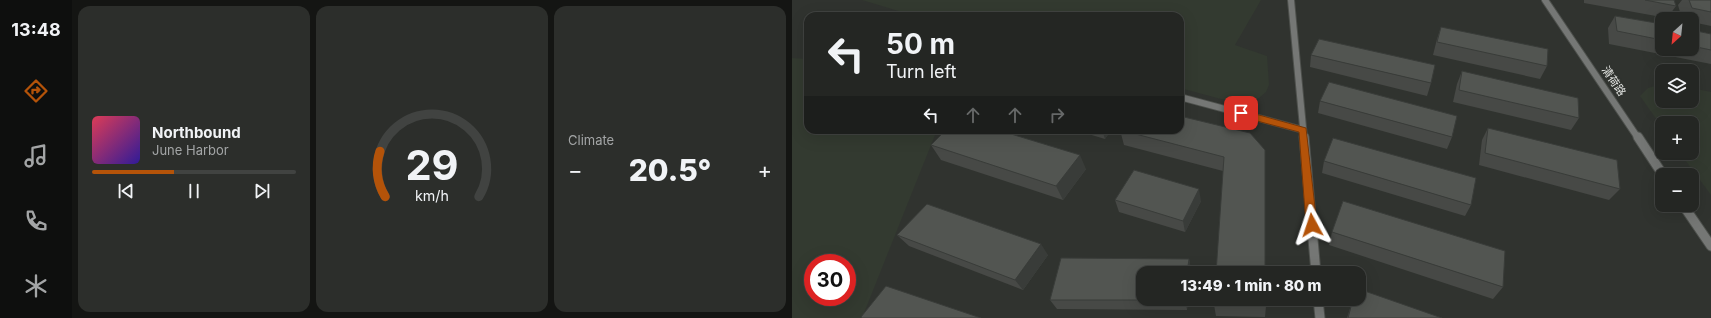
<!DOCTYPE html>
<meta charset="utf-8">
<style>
body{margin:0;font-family:Inter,"Noto Sans SC",sans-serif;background:#2c2e2b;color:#f1f3f6;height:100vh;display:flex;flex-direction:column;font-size:15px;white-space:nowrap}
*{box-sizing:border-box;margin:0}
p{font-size:13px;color:#a3a5a6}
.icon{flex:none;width:22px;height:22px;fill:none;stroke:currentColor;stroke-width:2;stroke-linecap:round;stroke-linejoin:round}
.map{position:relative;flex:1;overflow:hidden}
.drawer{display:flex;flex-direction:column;gap:6px;padding:6px;background:#141513;width:720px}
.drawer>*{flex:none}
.top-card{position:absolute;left:12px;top:12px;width:380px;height:122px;border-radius:12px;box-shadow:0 4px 16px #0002,0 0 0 1px #414341;background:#242623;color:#f1f3f6;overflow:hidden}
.needle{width:26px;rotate:207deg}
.tools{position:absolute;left:863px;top:12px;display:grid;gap:8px}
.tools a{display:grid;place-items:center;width:44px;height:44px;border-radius:8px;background:#242623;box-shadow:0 4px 16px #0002,0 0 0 1px #414341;font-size:20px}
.speed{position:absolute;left:12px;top:254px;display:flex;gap:8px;font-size:20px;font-weight:700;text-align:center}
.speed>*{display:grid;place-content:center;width:52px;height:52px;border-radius:50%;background:#242623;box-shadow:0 4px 16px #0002,0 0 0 1px #414341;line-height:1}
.speed .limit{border:6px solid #d22;background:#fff;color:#111}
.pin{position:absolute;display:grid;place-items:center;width:34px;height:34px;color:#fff;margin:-17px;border-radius:8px;box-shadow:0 2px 6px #0006}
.me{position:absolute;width:44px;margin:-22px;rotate:355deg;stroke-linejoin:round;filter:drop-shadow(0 0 3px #0008)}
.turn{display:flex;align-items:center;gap:14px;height:84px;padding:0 16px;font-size:18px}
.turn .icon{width:52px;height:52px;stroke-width:2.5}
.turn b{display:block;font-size:28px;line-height:34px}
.lanes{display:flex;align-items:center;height:38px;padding:0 16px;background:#0003;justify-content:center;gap:20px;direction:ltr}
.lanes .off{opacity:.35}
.big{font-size:30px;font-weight:800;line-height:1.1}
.drawer .card{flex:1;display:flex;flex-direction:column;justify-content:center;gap:6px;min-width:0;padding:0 14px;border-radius:12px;background:#2c2e2b}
.drawer .dial{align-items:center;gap:0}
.dial svg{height:104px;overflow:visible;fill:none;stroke:#414341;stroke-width:7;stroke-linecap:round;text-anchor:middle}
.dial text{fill:#f1f3f6;stroke:none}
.song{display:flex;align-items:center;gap:12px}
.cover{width:48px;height:48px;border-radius:6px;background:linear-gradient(135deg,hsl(350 70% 55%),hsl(250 70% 35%))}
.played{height:4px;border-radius:2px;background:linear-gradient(90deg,#b45309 40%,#414341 40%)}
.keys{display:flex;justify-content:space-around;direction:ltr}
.heat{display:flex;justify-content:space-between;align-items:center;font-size:22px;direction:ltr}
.drawer .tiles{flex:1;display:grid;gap:6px;grid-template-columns:repeat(3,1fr)}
.trip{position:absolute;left:344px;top:266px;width:230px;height:40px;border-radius:12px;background:#242623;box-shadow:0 4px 16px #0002,0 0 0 1px #414341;font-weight:800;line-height:40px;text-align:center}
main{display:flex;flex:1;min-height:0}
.tabs{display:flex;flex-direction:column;width:72px;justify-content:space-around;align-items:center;background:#0e0f0e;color:#a3a5a6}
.tabs .icon{width:28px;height:28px}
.tabs .on{color:#b45309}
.tabs b{font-size:18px;color:#f1f3f6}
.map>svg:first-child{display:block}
.built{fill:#333a30;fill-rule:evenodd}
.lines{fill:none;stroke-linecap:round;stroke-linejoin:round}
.service-casing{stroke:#4d504c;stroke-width:8}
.minor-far1-casing{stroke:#4d504c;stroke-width:8}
.minor-casing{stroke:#4d504c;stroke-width:11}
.tertiary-far1-casing{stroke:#4d504c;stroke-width:8}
.tertiary-casing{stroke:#4d504c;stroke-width:11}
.service{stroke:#757775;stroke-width:6}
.minor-far1{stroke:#757775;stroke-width:6}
.minor{stroke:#757775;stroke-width:9}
.tertiary-far1{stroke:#757775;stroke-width:6}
.tertiary{stroke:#757775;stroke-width:9}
.wall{fill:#474946}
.shaded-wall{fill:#393c39}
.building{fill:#525551;stroke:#393c39}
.route{fill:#b45309;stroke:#753606}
.labels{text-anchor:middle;stroke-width:4;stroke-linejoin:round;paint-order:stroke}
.street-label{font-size:11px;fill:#e5e7e4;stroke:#30332f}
</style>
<main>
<nav class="tabs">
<b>13:48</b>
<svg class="icon on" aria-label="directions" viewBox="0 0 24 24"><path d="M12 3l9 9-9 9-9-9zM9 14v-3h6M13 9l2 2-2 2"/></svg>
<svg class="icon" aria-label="music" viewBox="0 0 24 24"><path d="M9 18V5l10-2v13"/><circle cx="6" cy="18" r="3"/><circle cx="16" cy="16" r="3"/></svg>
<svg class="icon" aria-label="phone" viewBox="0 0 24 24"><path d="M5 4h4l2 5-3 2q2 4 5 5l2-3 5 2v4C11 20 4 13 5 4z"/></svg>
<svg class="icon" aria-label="climate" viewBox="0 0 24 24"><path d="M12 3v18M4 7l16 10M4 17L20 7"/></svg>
</nav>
<section class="drawer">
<div class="tiles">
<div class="card">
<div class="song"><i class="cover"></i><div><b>Northbound</b><p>June Harbor</p></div></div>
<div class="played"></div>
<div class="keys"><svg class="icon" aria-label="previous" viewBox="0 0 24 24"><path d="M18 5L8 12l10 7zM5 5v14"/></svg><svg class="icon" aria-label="pause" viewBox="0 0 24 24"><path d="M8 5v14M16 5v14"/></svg><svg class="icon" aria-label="next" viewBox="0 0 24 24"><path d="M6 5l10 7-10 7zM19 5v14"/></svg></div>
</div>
<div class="card dial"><svg viewBox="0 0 100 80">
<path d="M14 69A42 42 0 1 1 86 69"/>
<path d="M14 69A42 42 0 0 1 10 34" stroke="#b45309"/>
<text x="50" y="56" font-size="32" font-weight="700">29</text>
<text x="50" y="72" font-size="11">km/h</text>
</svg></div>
<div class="card"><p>Climate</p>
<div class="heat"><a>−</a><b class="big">20.5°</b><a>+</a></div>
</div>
</div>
</section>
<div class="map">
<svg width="919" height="318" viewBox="0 0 919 318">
<rect width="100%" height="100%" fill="#30332f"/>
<g class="built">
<polygon points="70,0 469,0 443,45 475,56 477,85 474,92 467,98 456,102 444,103 388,88 388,16 123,16"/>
<path d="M0,58L16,59V130H145L70,318H0ZM21,263H55V297H21Z"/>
<polygon points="869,84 870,101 900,101 900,88 919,92 919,195 888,153 900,153 900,123 870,123 870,127 848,96 856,88"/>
</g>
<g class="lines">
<defs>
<polyline id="service" points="388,97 511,130"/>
<polyline id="minor-far1" points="499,0 512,138"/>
<g id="minor">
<polyline points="512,137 524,273"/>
<polyline points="526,299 528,318"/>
</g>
<polyline id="tertiary-far1" points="753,0 846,138"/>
<g id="tertiary">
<polyline points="846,137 871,175"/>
<polyline points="891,205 919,246"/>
</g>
</defs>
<use href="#service" class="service-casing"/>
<use href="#minor-far1" class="minor-far1-casing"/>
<use href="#minor" class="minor-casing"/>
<use href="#tertiary-far1" class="tertiary-far1-casing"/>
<use href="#tertiary" class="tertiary-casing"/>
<use href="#service" class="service"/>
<use href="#minor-far1" class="minor-far1"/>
<use href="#minor" class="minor"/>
<use href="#tertiary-far1" class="tertiary-far1"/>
<use href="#tertiary" class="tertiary"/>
</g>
<g class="wall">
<polygon points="792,0 882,0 884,6 875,18 792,3"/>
<polygon points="890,0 919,0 919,26 900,22 900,19 890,19 886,5"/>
<polygon points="823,16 870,24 870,49 900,49 900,30 919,34 919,64 817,44 816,28"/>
<polygon points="649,27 755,66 748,79 641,55 645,39"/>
<polygon points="519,55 639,83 635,96 518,67"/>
<polygon points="670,71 787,118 779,130 661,102 665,84"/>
<polygon points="528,101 660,137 655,149 526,113"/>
<polygon points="696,128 828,189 817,200 687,165 690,140"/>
<polygon points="283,130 319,130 313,139"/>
<polygon points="328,130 458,133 431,171 332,145"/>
<polygon points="139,145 294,169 271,200 149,160"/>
<polygon points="532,161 679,205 673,216 530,173"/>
<polygon points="323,200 409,201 393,232 327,212"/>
<polygon points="540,232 711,287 701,299 537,245"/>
<polygon points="105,235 256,255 231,290 117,246"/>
<polygon points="397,259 399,269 398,273 351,273 396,299 395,310 265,309 258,300"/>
<polygon points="561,299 567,299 650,318 555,318"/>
<polygon points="422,305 474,306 473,317 424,316"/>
</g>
<g class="shaded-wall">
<polygon points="310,130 319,130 313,139"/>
<polygon points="288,155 294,169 271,200 264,186"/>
<polygon points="407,189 409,201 393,232 391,221"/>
<polygon points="249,244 256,255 231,290 223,280"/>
<polygon points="397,259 399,269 398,273 395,273"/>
<polygon points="393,299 396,299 395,310 393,300"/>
</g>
<g class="building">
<polygon points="853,0 882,0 884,6"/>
<polygon points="897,0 919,0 919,12 900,8"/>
<polygon points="823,16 870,24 870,40 825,31"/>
<polygon points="649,27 756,49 755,66 645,42"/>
<polygon points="900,30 919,34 919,50 900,46"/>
<polygon points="527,39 643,65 639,83 519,55"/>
<polygon points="670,71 786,98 787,118 667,90"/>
<polygon points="537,82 665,116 660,137 528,101"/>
<polygon points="388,116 458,133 473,150 473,273 424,273 432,157 328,130 388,130"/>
<polygon points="696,128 825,160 828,189 693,153"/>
<polygon points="154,130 206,130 288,155 264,186 139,145"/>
<polygon points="541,138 684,178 679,205 532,161"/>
<polygon points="342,170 407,189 391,221 323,200"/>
<polygon points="551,201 713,251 711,287 540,232"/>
<polygon points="135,204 249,244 223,280 105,235"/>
<polygon points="269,258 397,259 395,273 351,273 351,299 393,299 393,300 258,300"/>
<polygon points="94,286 189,318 70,318 69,317"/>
<polygon points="567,289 650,318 556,318 561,299 567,299"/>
<polygon points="422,299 474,299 474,306 422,305"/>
</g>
<polygon class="route" points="449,110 514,128 525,225 523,228 520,230 516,228 514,225 507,132 446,116 445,113 446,111"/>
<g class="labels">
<g class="street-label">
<text transform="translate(822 81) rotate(56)" y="4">清荷路</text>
</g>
</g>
</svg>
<div class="tools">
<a><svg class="needle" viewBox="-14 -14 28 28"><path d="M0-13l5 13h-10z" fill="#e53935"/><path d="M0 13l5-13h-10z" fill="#a3a5a6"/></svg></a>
<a><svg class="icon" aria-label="layers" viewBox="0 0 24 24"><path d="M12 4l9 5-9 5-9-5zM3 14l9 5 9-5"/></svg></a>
<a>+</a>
<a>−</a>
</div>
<div class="speed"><div class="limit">30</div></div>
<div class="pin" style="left:449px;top:113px;background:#d93025"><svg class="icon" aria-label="arrive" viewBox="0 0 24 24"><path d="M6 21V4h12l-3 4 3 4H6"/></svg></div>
<svg class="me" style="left:520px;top:225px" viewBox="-20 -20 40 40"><path d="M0-17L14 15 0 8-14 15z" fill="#b45309" stroke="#fff" stroke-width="4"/></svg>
<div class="trip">13:49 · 1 min · 80 m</div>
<div class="top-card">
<div class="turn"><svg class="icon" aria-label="left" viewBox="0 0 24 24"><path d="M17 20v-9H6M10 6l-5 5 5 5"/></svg><div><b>50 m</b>Turn left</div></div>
<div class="lanes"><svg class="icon" aria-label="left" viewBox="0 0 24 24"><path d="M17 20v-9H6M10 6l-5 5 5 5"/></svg><svg class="icon off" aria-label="ahead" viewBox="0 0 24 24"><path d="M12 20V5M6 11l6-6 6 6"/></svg><svg class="icon off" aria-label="ahead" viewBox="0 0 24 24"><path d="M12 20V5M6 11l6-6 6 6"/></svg><svg class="icon off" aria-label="right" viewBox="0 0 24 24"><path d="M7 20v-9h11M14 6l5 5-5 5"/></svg></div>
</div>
</div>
</main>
